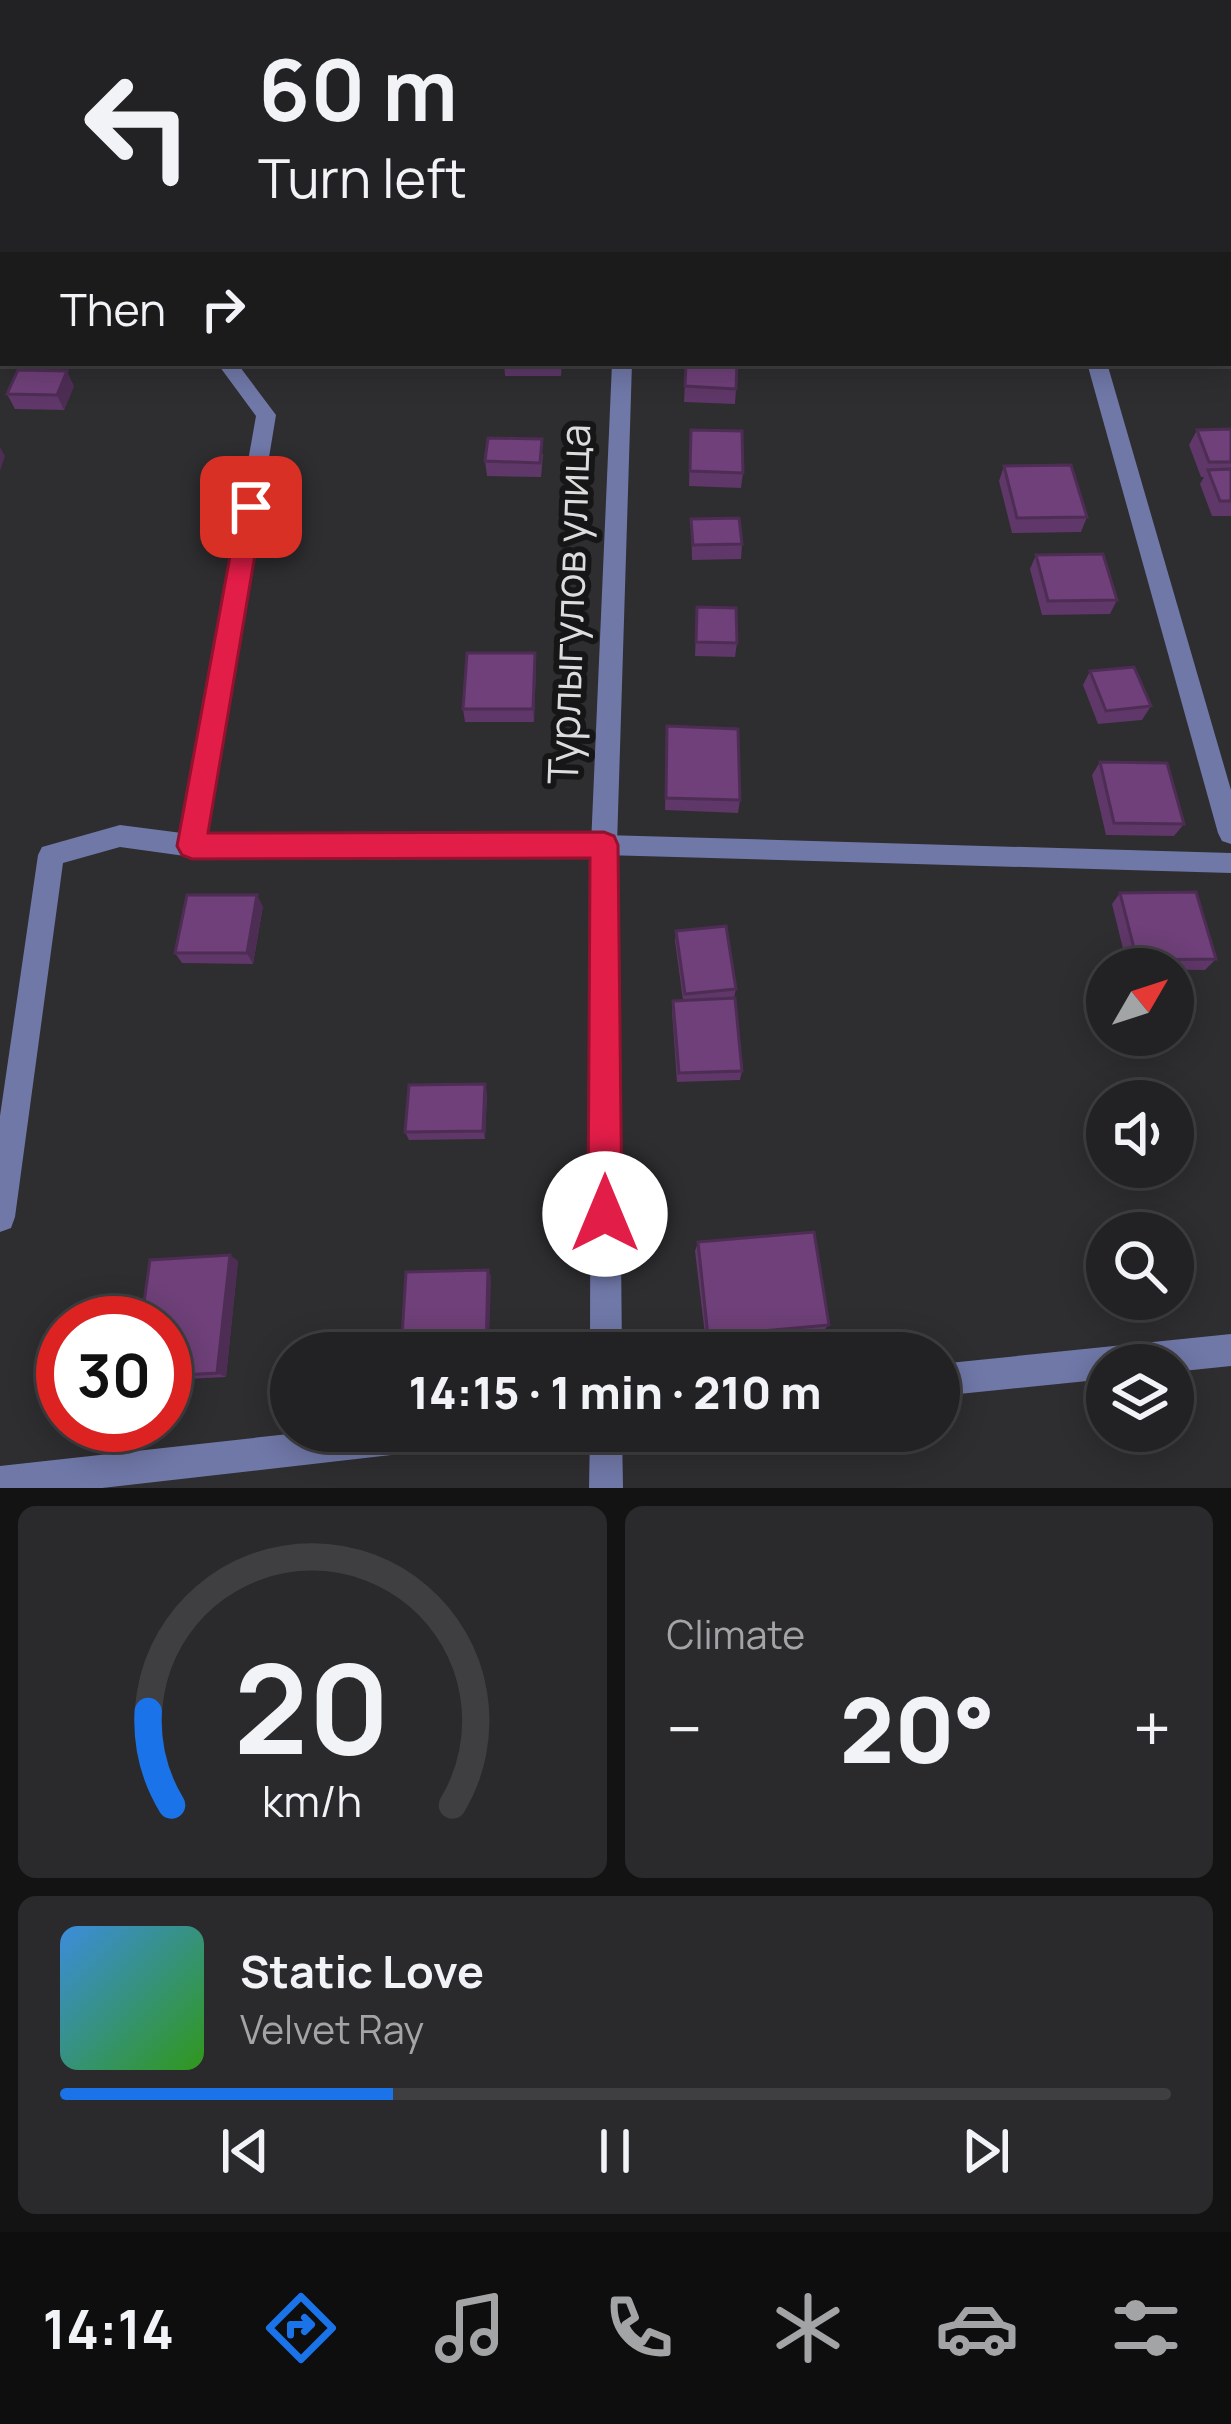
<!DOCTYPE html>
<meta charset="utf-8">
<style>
body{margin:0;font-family:Manrope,sans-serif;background:#2a2a2c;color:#f1f3f6;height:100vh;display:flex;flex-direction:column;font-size:45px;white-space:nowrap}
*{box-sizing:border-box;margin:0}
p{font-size:39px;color:#a2a4a6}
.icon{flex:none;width:66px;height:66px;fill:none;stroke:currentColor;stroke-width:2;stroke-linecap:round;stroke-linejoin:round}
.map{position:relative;height:1488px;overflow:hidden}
.side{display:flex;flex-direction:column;gap:18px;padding:18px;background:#131314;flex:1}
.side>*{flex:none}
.hud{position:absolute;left:0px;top:0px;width:1233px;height:366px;box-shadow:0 6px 30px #0003,0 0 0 3px #3f3f41;background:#222224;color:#f1f3f6;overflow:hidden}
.needle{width:78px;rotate:51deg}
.tools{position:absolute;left:1086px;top:948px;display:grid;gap:24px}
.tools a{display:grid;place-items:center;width:108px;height:108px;border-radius:50%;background:#222224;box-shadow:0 6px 30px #0003,0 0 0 3px #3f3f41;font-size:60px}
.speed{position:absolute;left:36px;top:1296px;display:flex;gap:24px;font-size:60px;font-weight:700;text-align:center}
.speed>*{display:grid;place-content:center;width:156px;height:156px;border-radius:50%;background:#222224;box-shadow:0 6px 30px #0003,0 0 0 3px #3f3f41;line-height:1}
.speed .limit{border:18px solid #d22;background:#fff;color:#111}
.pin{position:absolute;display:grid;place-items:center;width:102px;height:102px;color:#fff;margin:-51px;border-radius:24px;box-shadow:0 6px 18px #0006}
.me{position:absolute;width:132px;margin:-66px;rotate:0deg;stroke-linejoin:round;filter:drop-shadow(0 0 9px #0008)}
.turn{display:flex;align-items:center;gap:42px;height:252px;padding:0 60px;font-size:54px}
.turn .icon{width:156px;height:156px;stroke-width:2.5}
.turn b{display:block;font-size:84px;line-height:102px}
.then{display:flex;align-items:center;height:114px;padding:0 60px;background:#0003;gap:24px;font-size:45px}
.big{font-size:90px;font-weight:800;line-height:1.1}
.side .widget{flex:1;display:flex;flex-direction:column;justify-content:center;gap:18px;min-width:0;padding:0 42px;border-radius:18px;background:#2a2a2c}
.side .dial{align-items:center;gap:0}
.dial svg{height:312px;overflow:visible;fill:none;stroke:#3f3f41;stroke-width:7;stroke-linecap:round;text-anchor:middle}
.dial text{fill:#f1f3f6;stroke:none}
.song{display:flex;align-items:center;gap:36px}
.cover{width:144px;height:144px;border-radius:18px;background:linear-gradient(135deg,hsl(210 70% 55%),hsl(110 70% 35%))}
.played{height:12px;border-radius:6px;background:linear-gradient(90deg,#1a73e8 30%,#3f3f41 30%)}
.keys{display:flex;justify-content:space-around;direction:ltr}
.heat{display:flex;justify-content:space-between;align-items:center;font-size:66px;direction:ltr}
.side .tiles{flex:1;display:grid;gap:18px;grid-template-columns:1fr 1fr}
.widget:last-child{grid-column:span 2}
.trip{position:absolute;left:270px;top:1332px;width:690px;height:120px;border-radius:60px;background:#222224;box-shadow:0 6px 30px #0003,0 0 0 3px #3f3f41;font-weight:800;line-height:120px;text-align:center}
.tab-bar{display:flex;height:192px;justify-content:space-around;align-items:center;background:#0e0e0e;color:#a2a4a6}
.tab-bar .icon{width:84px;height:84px}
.tab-bar .selected{color:#1a73e8}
.tab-bar b{font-size:54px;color:#f1f3f6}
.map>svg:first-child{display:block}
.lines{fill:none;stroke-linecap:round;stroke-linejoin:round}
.service{fill:#7078a8;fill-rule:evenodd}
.minor{fill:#7078a8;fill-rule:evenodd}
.wall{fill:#5f3768}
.shaded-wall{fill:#4e2d55}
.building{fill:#6f4079;stroke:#4e2d55;stroke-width:3}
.route{fill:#e11d48;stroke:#92132f;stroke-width:3}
.labels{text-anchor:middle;stroke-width:12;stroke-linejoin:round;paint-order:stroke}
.street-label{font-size:42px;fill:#dcdcde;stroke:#161617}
</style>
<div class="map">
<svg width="1231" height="1488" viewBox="0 0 1231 1488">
<rect width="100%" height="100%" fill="#2e2d30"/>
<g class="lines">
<polygon class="service" points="604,835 1231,853 1231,873 604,855 192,856 184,853 181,846 184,839 192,836"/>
<g class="minor">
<rect x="616" y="0" width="14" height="3"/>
<polygon points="987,0 1001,0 1002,3 988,3"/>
<polygon points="3,37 3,53 0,54 0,38"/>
<polygon points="217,363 237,363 276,415 205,846 201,854 192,857 120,847 63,863 15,1217 11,1228 0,1232 0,1116 38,855 42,847 120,825 182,833 256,416"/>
<polygon points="612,363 632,363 617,845 622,1353 590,1353 591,845"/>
<polygon points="1087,363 1107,363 1231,790 1231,844 1222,841 1218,833"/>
<polygon points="1231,1334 1231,1366 1173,1372 1173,1365 1107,1365 1107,1379 939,1396 939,1364"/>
<polygon points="316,1431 477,1431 472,1442 461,1447 102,1488 0,1488 0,1466"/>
<polygon points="590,1431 622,1431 623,1488 589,1488"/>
</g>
</g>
<g class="wall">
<polygon points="1189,0 1231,0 1231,45 1230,3 1188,3"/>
<polygon points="504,363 562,363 561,376 505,376"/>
<polygon points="686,363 736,389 735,404 684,402"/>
<polygon points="74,386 64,410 15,409 7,394"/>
<polygon points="1231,429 1231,516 1212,516 1200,484 1204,477 1201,477 1189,445 1197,430"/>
<polygon points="690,445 743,473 741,488 689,486"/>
<polygon points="543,454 541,477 487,476 485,461"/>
<polygon points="1004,466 1087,517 1081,532 1012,533 999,481"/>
<polygon points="691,519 742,544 741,559 692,560"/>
<polygon points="1036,555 1117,600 1110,614 1042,615 1030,569"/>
<polygon points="697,607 737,643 735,657 695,656"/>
<polygon points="536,666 534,722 465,722 463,709"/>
<polygon points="1090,671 1151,706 1142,720 1098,724 1083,685"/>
<polygon points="667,726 740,800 738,813 665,810"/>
<polygon points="1100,762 1184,824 1174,836 1106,835 1092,775"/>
<polygon points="1120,893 1216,959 1205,970 1128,969 1112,904"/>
<polygon points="263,906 253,964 182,963 175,953"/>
<polygon points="676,931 736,989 734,998 742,1071 740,1080 677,1082 672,1011 673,1001 683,1000 675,941"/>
<polygon points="487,1093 485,1139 409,1140 405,1132"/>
<polygon points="698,1242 829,1325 822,1332 706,1343 695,1251"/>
<polygon points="238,1261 226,1377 165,1380 165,1323"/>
</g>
<g class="shaded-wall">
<polygon points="67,371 74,386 64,410 57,395"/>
<polygon points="0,447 5,456 0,471"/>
<polygon points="535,653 536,666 534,722 533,709"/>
<polygon points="257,895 263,906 253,964 247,953"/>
<polygon points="485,1084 487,1093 485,1139 483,1131"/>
<polygon points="230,1255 238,1261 226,1377 217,1373"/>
<polygon points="488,1270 491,1276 489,1353 486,1353"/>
</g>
<g class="building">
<rect x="517" y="0" width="50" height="3"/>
<polygon points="893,0 945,0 946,3 893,3"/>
<polygon points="1199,0 1231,0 1231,23 1230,3 1200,3"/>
<polygon points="686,363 737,363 736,389 685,386"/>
<polygon points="18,370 67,371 57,395 7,394"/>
<polygon points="1231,429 1231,462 1209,462 1197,430"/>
<polygon points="691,430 742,431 743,473 690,471"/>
<polygon points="488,438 542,439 540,463 485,461"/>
<polygon points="1071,465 1087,517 1017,518 1004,466"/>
<polygon points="1231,469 1231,501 1220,501 1208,470"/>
<polygon points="739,518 742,544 693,545 691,519"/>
<polygon points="1103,554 1117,600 1048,601 1036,555"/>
<polygon points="697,607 736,608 737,643 696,642"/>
<polygon points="467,653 535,653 533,709 463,709"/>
<polygon points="1134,667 1151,706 1106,711 1090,671"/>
<polygon points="667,726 738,729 740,800 666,798"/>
<polygon points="1100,762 1167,763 1184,824 1114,823"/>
<polygon points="1196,892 1216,959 1137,960 1120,893"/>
<polygon points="187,895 257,895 247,953 175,953"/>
<polygon points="726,926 736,989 685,994 676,931"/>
<polygon points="735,998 742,1071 679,1073 673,1001"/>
<polygon points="485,1084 483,1131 405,1132 409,1085"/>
<polygon points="814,1232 829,1325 708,1336 698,1242"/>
<polygon points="230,1255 217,1373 165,1376 165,1323 141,1323 150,1260"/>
<polygon points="488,1270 486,1353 401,1353 406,1272"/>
</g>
<polygon class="route" points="251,498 263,507 208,833 604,832 614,836 618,845 622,1214 617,1226 605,1231 593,1226 588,1214 590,858 192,859 182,855 177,846 239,507"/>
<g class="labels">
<g class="street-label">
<text transform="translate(569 604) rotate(-88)" y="15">Турлыгулов улица</text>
</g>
</g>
</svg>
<div class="tools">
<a><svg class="needle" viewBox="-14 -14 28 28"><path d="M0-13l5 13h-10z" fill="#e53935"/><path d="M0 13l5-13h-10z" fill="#a2a4a6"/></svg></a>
<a><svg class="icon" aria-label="sound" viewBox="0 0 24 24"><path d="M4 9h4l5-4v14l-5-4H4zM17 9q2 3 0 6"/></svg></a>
<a><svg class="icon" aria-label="search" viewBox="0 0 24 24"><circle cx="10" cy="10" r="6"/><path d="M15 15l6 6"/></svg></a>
<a><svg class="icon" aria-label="layers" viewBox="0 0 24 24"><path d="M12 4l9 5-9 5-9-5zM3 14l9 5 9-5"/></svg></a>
</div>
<div class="speed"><div class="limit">30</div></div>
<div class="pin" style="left:251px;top:507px;background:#d93025"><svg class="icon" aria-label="arrive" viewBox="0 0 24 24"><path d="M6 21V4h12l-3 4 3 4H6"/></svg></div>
<svg class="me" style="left:605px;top:1214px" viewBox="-20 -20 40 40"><circle r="19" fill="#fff"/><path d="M0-13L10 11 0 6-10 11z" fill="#e11d48"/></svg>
<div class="trip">14:15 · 1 min · 210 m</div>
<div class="hud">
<div class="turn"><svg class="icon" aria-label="left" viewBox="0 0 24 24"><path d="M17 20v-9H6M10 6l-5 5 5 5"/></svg><div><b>60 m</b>Turn left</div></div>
<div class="then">Then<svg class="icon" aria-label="right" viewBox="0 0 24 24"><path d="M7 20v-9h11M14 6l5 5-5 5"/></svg></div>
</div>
</div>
<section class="side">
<div class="tiles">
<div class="widget dial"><svg viewBox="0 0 100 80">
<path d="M14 69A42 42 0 1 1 86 69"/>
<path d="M14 69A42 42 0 0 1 8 45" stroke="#1a73e8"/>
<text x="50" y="56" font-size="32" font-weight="700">20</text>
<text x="50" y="72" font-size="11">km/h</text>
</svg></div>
<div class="widget"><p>Climate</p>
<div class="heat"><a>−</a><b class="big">20°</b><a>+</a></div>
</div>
<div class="widget">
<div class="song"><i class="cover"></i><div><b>Static Love</b><p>Velvet Ray</p></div></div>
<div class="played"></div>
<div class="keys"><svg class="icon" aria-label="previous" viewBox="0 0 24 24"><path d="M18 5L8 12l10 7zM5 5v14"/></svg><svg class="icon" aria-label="pause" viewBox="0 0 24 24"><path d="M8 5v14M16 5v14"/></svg><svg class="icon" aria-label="next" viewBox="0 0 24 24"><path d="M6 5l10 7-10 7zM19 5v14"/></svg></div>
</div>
</div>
</section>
<nav class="tab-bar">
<b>14:14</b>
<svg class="icon selected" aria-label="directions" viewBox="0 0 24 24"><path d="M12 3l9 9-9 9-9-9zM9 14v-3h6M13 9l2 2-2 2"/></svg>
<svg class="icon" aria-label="music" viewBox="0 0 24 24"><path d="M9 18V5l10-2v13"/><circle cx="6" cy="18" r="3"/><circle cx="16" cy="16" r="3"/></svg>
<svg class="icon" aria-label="phone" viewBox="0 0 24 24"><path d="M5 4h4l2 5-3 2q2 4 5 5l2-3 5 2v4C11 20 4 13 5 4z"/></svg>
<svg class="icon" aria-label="climate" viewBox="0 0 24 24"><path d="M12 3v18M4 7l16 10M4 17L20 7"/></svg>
<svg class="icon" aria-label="car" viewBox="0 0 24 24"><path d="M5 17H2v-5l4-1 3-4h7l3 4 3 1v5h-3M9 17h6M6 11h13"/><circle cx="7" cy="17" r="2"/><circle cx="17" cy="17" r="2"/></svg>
<svg class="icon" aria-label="filters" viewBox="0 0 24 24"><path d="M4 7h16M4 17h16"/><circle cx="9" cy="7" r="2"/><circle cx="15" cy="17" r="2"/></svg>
</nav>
